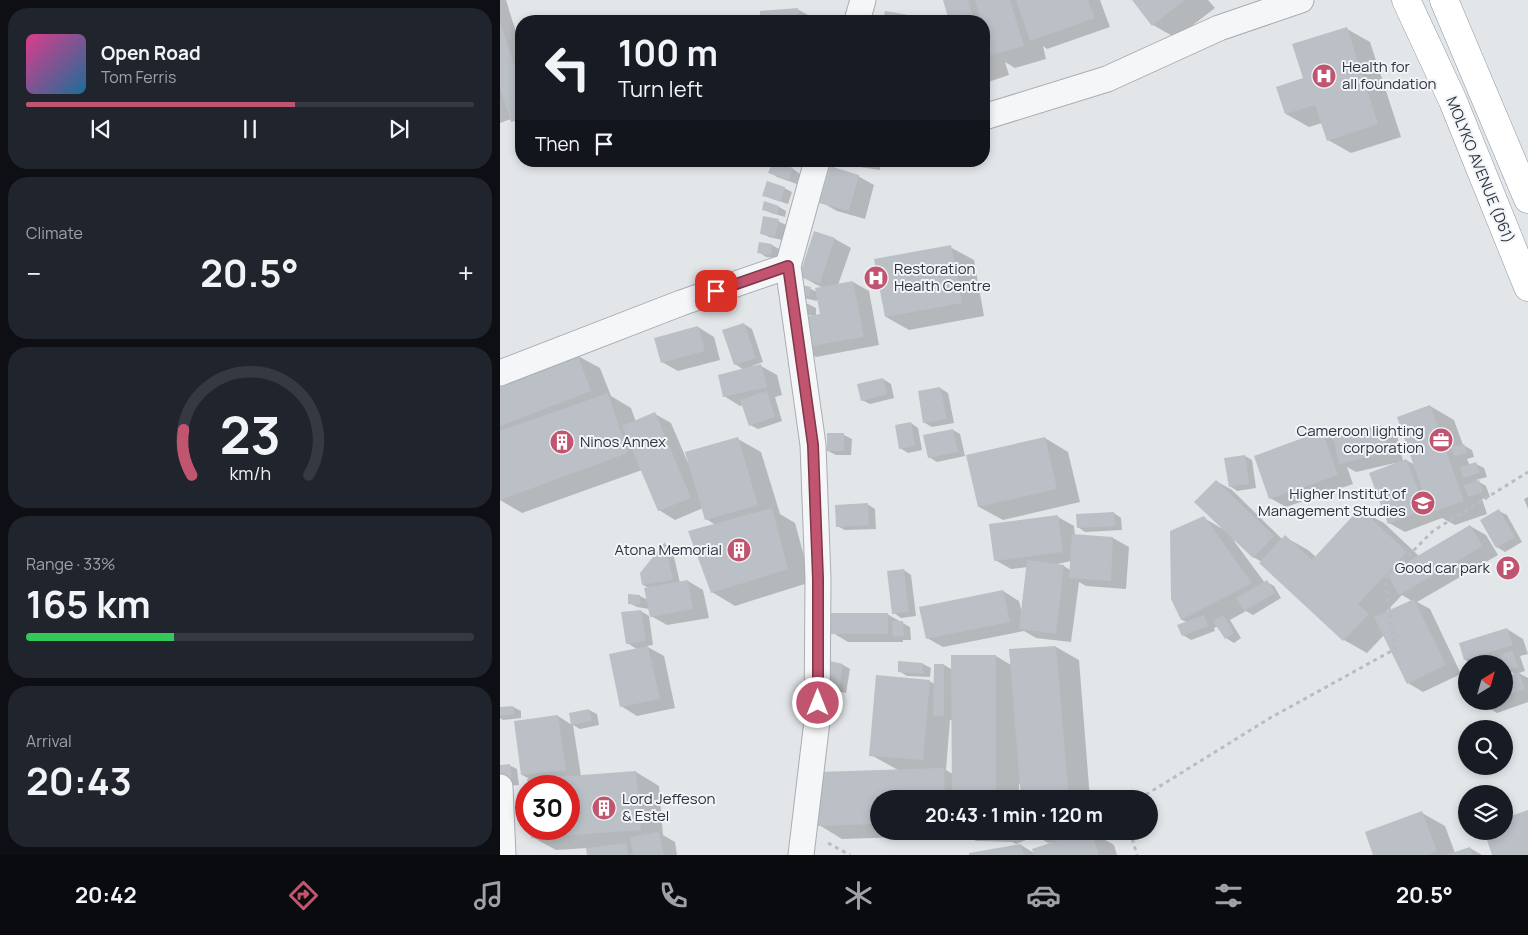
<!DOCTYPE html>
<meta charset="utf-8">
<style>
body{margin:0;font-family:Manrope,sans-serif;background:#20242c;color:#f1f3f6;height:100vh;display:flex;flex-direction:column;font-size:19px;white-space:nowrap}
*{box-sizing:border-box;margin:0}
p{font-size:16px;color:#9ea1a6}
.icon{flex:none;width:28px;height:28px;fill:none;stroke:currentColor;stroke-width:2;stroke-linecap:round;stroke-linejoin:round}
.map{position:relative;flex:1;overflow:hidden}
.drawer{display:flex;flex-direction:column;gap:8px;padding:8px;background:#0d0f14;width:500px}
.drawer>*{flex:none}
.banner{position:absolute;left:15px;top:15px;width:475px;height:152px;border-radius:20px;box-shadow:0 2px 8px #0003;background:#171b24;color:#f1f3f6;overflow:hidden}
.needle{width:32px;rotate:37deg}
.tools{position:absolute;left:958px;top:655px;display:grid;gap:10px}
.tools a{display:grid;place-items:center;width:55px;height:55px;border-radius:50%;background:#171b24;box-shadow:0 2px 8px #0003;font-size:25px}
.speed{position:absolute;left:15px;top:775px;display:flex;gap:10px;font-size:25px;font-weight:700;text-align:center}
.speed>*{display:grid;place-content:center;width:65px;height:65px;border-radius:50%;background:#171b24;box-shadow:0 2px 8px #0003;line-height:1}
.speed .limit{border:8px solid #d22;background:#fff;color:#111}
.pin{position:absolute;display:grid;place-items:center;width:42px;height:42px;color:#fff;margin:-21px;border-radius:10px;box-shadow:0 2px 8px #0006}
.me{position:absolute;width:55px;margin:-28px;rotate:0deg;stroke-linejoin:round;filter:drop-shadow(0 0 4px #0008)}
.turn{display:flex;align-items:center;gap:18px;height:105px;padding:0 20px;font-size:22px}
.turn .icon{width:65px;height:65px;stroke-width:2.5}
.turn b{display:block;font-size:35px;line-height:42px}
.then{display:flex;align-items:center;height:48px;padding:0 20px;background:#0003;gap:10px;font-size:19px}
.big{font-size:38px;font-weight:700;line-height:1.1}
.drawer .tile{flex:1;display:flex;flex-direction:column;justify-content:center;gap:8px;min-width:0;padding:0 18px;border-radius:20px;background:#20242c}
.drawer .dial{align-items:center;gap:0}
.dial svg{height:130px;overflow:visible;fill:none;stroke:#363941;stroke-width:7;stroke-linecap:round;text-anchor:middle}
.dial text{fill:#f1f3f6;stroke:none}
.song{display:flex;align-items:center;gap:15px}
.cover{width:60px;height:60px;border-radius:8px;background:linear-gradient(135deg,hsl(330 70% 55%),hsl(200 70% 35%))}
.played{height:5px;border-radius:2px;background:linear-gradient(90deg,#c1556f 60%,#363941 60%)}
.keys{display:flex;justify-content:space-around;direction:ltr}
.heat{display:flex;justify-content:space-between;align-items:center;font-size:28px;direction:ltr}
.charge{height:8px;border-radius:4px;background:linear-gradient(90deg,#34c759 33%,#363941 0)}
.trip{position:absolute;left:370px;top:790px;width:288px;height:50px;border-radius:25px;background:#171b24;box-shadow:0 2px 8px #0003;font-weight:700;line-height:50px;text-align:center}
.menu{display:flex;height:80px;justify-content:space-around;align-items:center;background:#090b0e;color:#9ea1a6}
.menu .icon{width:35px;height:35px}
.menu .current{color:#c1556f}
.menu b{font-size:22px;color:#f1f3f6}
main{display:flex;flex:1;min-height:0}
.map>svg:first-child{display:block}
.shadow{fill:#0003;fill-rule:evenodd}
.building{fill:#bac0c6}
.lines{fill:none;stroke-linecap:round;stroke-linejoin:round}
.street-casing{stroke:#a8adb3;stroke-width:27}
.highway-casing{stroke:#8b959e;stroke-width:29}
.path{stroke:#b9bcc1;stroke-width:3;stroke-dasharray:4 4;stroke-linecap:butt}
.street{stroke:#f5f6f8;stroke-width:25}
.highway{stroke:#fff;stroke-width:28}
.route-casing{stroke:#7d3748;stroke-width:12}
.route{stroke:#c1556f;stroke-width:9}
.labels{text-anchor:middle;stroke-width:4;stroke-linejoin:round;paint-order:stroke}
.poi-label{font-size:15px;fill:#2c3540;stroke:#f2f4f7;text-anchor:start}
.street-label{font-size:15px;fill:#2c3540;stroke:#f2f4f7}
</style>
<main>
<section class="drawer">
<div class="tile">
<div class="song"><i class="cover"></i><div><b>Open Road</b><p>Tom Ferris</p></div></div>
<div class="played"></div>
<div class="keys"><svg class="icon" aria-label="previous" viewBox="0 0 24 24"><path d="M18 5L8 12l10 7zM5 5v14"/></svg><svg class="icon" aria-label="pause" viewBox="0 0 24 24"><path d="M8 5v14M16 5v14"/></svg><svg class="icon" aria-label="next" viewBox="0 0 24 24"><path d="M6 5l10 7-10 7zM19 5v14"/></svg></div>
</div>
<div class="tile"><p>Climate</p>
<div class="heat"><a>−</a><b class="big">20.5°</b><a>+</a></div>
</div>
<div class="tile dial"><svg viewBox="0 0 100 80">
<path d="M14 69A42 42 0 1 1 86 69"/>
<path d="M14 69A42 42 0 0 1 9 41" stroke="#c1556f"/>
<text x="50" y="56" font-size="32" font-weight="700">23</text>
<text x="50" y="72" font-size="11">km/h</text>
</svg></div>
<div class="tile"><p>Range · 33%</p><b class="big">165 km</b><div class="charge"></div></div>
<div class="tile"><p>Arrival</p><b class="big">20:43</b></div>
</section>
<div class="map">
<svg width="1028" height="855" viewBox="0 0 1028 855">
<rect width="100%" height="100%" fill="#e3e6e9"/>
<g class="shadow">
<polygon points="0,0 6,0 21,48 21,126 11,119 0,123"/>
<polygon points="444,0 600,0 610,27 547,49 543,46 546,59 515,68 505,62 509,75 488,82 484,79 484,21 451,21"/>
<polygon points="634,0 708,0 715,8 676,38 653,25"/>
<polygon points="297,9 319,21 262,21 261,12"/>
<polygon points="386,13 436,21 384,21"/>
<polygon points="847,29 870,42 901,137 851,153 828,140 822,123 809,127 786,114 805,79"/>
<polygon points="336,161 381,161 380,170 340,164"/>
<polygon points="293,169 300,174 297,184 277,177 270,172"/>
<polygon points="358,176 374,185 365,219 337,211 321,202"/>
<polygon points="284,188 292,192 288,204 272,199 264,195"/>
<polygon points="265,203 279,207 286,211 285,217 271,213 263,209"/>
<polygon points="278,221 286,225 282,240 269,237 261,233"/>
<polygon points="315,232 335,239 351,248 338,285 353,282 369,291 379,345 316,357 300,347 314,315 308,315 300,310 300,304 308,304 316,308 316,316 321,315 318,296 317,301 304,298 298,286 311,289 317,292 324,288 317,285 301,276"/>
<polygon points="272,245 279,249 278,258 266,257 259,252"/>
<polygon points="450,247 474,260 484,316 409,330 386,317"/>
<polygon points="244,324 252,329 263,362 252,366 252,368 261,366 277,375 282,395 275,397 282,421 258,429 250,425 243,405 240,406 224,396 244,370 235,364"/>
<polygon points="198,327 214,337 220,360 178,371 162,362"/>
<polygon points="76,355 100,368 111,396 131,408 136,422 155,414 171,423 189,465 238,439 261,452 280,514 295,523 311,582 235,606 212,592 216,525 206,519 203,508 175,520 159,510 142,470 22,513 0,500 0,384"/>
<polygon points="383,379 391,384 394,398 370,404 362,400"/>
<polygon points="440,388 448,393 454,423 432,427 425,423"/>
<polygon points="930,406 954,420 963,445 972,450 974,457 967,459 970,466 976,464 984,468 987,477 976,480 986,486 990,497 982,499 987,514 955,525 942,518 905,532 889,523 895,463 856,472 847,467 853,484 786,507 770,498 822,433 835,440 881,426 897,435 903,461 906,460 915,465"/>
<polygon points="411,423 418,428 422,450 408,453 400,448"/>
<polygon points="453,430 460,434 465,456 437,462 429,457"/>
<polygon points="344,435 352,439 351,455 336,455 328,451"/>
<polygon points="545,438 568,452 580,502 503,520 479,507"/>
<polygon points="745,456 752,460 756,488 737,491 730,486"/>
<path d="M716,481L732,490L783,540L785,537L808,550L816,557L860,510L884,523L919,556L970,526L986,535L998,555L917,602L930,609L961,674L923,692L908,683L884,635L867,653L844,640L762,562L753,557L735,540L734,541L765,583L767,582L774,586L781,598L753,615L746,611L730,620L741,638L734,643L726,638L718,626L714,628L715,631L691,640L683,635L687,622L682,620L672,599L704,518L721,528ZM902,595L912,601L884,614Z"/>
<polygon points="1028,497 1028,509 1024,499"/>
<polygon points="367,504 375,509 376,529 345,530 337,526"/>
<polygon points="999,511 1007,515 1022,542 1005,552 997,547"/>
<polygon points="614,513 621,518 622,530 585,532 578,527"/>
<path d="M558,517L574,526L575,535L613,538L629,547L626,589L586,586L579,582L571,642L536,638L524,631L443,647L427,638L503,591L519,601L522,613L528,567L511,569L495,560ZM571,561L570,570L564,566L553,565Z"/>
<polygon points="165,544 172,548 180,583 188,581 203,590 209,618 167,625 151,616 149,609 137,607 129,603 129,595 140,596 148,600 149,588 143,585"/>
<polygon points="404,570 411,575 416,616 401,618 394,613"/>
<polygon points="141,611 149,616 153,645 146,646 164,656 175,708 137,716 121,706 137,649 127,643"/>
<polygon points="387,614 410,627 411,640 403,640 403,642 348,642 333,633"/>
<polygon points="1007,629 1023,639 1028,654 1020,656 1025,671 1019,673 1028,678 1028,702 997,713 981,704 980,701 1004,701 1004,678 1015,674 1005,669 1006,674 1004,674 1004,664 972,664 965,660"/>
<path d="M556,647L579,660L590,799H522L521,783L519,784V799H379V831H523L526,840L516,844L512,842L476,841L465,835L342,839L319,825L398,770L371,755L429,681L435,684V665H444L453,670L496,656L511,665ZM450,720H453V774L446,770Z"/>
<polygon points="400,662 423,664 431,668 430,677 407,676 399,671"/>
<polygon points="331,663 343,665 350,669 346,693 335,691 327,687"/>
<polygon points="13,707 21,711 21,718 3,720 0,718 0,708"/>
<polygon points="89,710 97,714 99,725 80,729 73,725 81,776 136,772 159,786 163,835 175,842 177,855 89,855 88,848 56,850 32,837 32,829 69,829 69,786 29,786 28,778 22,775 58,716 72,725 70,714"/>
<polygon points="9,765 17,769 19,785 7,786 0,766"/>
<polygon points="922,813 945,826 955,853 970,848 982,855 875,855"/>
<polygon points="528,831 593,831 593,833 614,845 617,855 471,855 521,845 534,853 554,842 548,843"/>
</g>
<g class="building">
<polygon points="443,0 468,0 474,21 449,21"/>
<polygon points="475,0 510,0 524,46 491,55 484,31 484,21 481,21"/>
<polygon points="516,0 588,0 595,18 530,41"/>
<polygon points="632,0 685,0 652,26"/>
<polygon points="298,8 299,21 260,21 260,11"/>
<polygon points="385,11 438,20 438,21 383,21"/>
<polygon points="0,21 21,87 21,119 11,122 0,88"/>
<polygon points="847,27 878,124 827,141 815,105 785,114 776,87 803,78 792,44"/>
<polygon points="273,161 293,168 289,180 268,173"/>
<polygon points="345,161 373,161 372,167"/>
<polygon points="330,166 359,175 349,211 319,203"/>
<polygon points="267,181 285,187 281,201 262,196"/>
<polygon points="264,201 279,206 277,214 262,210"/>
<polygon points="263,216 279,219 275,237 260,234"/>
<polygon points="314,231 335,238 320,283 299,277"/>
<polygon points="259,242 272,244 271,255 257,253"/>
<polygon points="451,245 462,303 385,317 374,259"/>
<polygon points="353,281 364,337 299,348 293,318 320,314 315,288"/>
<polygon points="297,284 311,287 309,297 295,295"/>
<polygon points="244,323 256,358 234,365 222,330"/>
<polygon points="198,326 205,351 161,363 154,338"/>
<polygon points="77,353 91,391 0,426 0,383"/>
<polygon points="261,364 267,387 223,397 218,375"/>
<polygon points="383,378 387,394 361,401 357,384"/>
<polygon points="440,387 447,419 423,423 418,391"/>
<polygon points="267,391 275,417 249,426 240,400"/>
<polygon points="108,393 128,453 0,500 0,431"/>
<polygon points="930,405 964,501 930,513 897,417"/>
<polygon points="155,412 191,498 158,511 122,426"/>
<polygon points="411,422 415,446 399,449 395,425"/>
<polygon points="881,425 888,452 839,464 833,437"/>
<polygon points="453,429 458,452 428,458 423,435"/>
<polygon points="822,431 838,475 769,499 754,456"/>
<rect x="327" y="433" width="17" height="18"/>
<polygon points="238,437 258,505 205,520 185,452"/>
<polygon points="545,437 557,489 478,507 466,455"/>
<polygon points="964,444 967,453 954,456 951,447"/>
<polygon points="745,455 749,484 729,487 724,458"/>
<polygon points="906,459 926,509 888,524 869,473"/>
<polygon points="976,462 980,473 963,478 960,467"/>
<polygon points="716,480 774,536 753,558 694,502"/>
<polygon points="979,480 983,492 968,497 964,485"/>
<polygon points="368,503 369,525 336,527 335,505"/>
<polygon points="272,508 288,569 211,593 188,531"/>
<polygon points="860,508 907,552 858,604 869,614 843,641 759,563 785,535 812,560"/>
<polygon points="999,509 1015,537 996,548 980,520"/>
<polygon points="614,512 615,526 577,528 576,514"/>
<polygon points="558,515 563,552 494,561 489,524"/>
<polygon points="704,516 752,583 681,620 671,599 670,531"/>
<polygon points="970,525 983,546 899,595 887,574"/>
<polygon points="572,534 613,537 611,581 569,578"/>
<polygon points="165,542 173,580 142,585 140,573"/>
<polygon points="527,560 564,565 556,634 519,629"/>
<polygon points="404,569 409,612 392,614 387,571"/>
<polygon points="188,580 193,609 150,617 144,588"/>
<polygon points="767,580 775,593 744,611 736,598"/>
<polygon points="503,590 510,622 426,639 419,607"/>
<polygon points="128,594 140,595 140,605 128,604"/>
<polygon points="914,599 946,665 907,684 874,617"/>
<polygon points="141,610 146,641 126,644 121,612"/>
<rect x="331" y="613" width="57" height="21"/>
<polygon points="704,615 708,626 682,636 677,625"/>
<polygon points="723,615 734,633 725,639 713,621"/>
<polygon points="392,621 403,621 404,636 393,637"/>
<polygon points="1007,628 1013,645 964,660 959,643"/>
<polygon points="148,646 160,699 120,707 109,654"/>
<polygon points="556,646 569,799 521,799 509,649"/>
<polygon points="1012,650 1018,667 1006,671 1000,655"/>
<polygon points="451,655 496,655 496,799 452,799"/>
<polygon points="995,657 997,664 983,664 983,661"/>
<polygon points="330,661 343,664 339,690 326,687"/>
<polygon points="398,661 423,663 423,674 398,672"/>
<polygon points="434,664 444,664 444,716 433,716"/>
<polygon points="1019,672 1025,689 1004,697 1004,677"/>
<polygon points="376,675 430,680 423,760 369,756"/>
<polygon points="13,706 14,714 0,716 0,707"/>
<polygon points="89,709 92,721 71,725 69,713"/>
<polygon points="58,715 66,770 21,775 14,721"/>
<polygon points="10,764 12,781 0,782 0,765"/>
<polygon points="444,768 445,799 379,799 379,824 318,826 316,772"/>
<polygon points="136,771 141,830 31,838 31,829 69,829 69,786 28,786 27,779"/>
<polygon points="1028,810 1028,855 992,855 984,831 1004,831 1004,818"/>
<polygon points="922,811 937,851 928,855 873,855 865,832"/>
<polygon points="505,831 518,831 519,836 508,840"/>
<polygon points="587,831 591,831 599,855 534,855 532,849"/>
<polygon points="159,832 164,855 133,855 130,837"/>
<polygon points="126,843 128,855 87,855 86,848"/>
<polygon points="521,844 524,855 469,855 469,853"/>
<polygon points="970,847 973,855 946,855"/>
</g>
<g class="lines">
<defs>
<g id="street">
<polyline points="357,21 363,0"/>
<polyline points="484,117 607,79 719,28 801,0"/>
<polyline points="288,266 313,445 318,579 317,721 301,855"/>
<polyline points="0,373 181,303 288,266 317,161"/>
<polyline points="0,787 3,855"/>
</g>
<g id="highway">
<polyline points="906,0 953,101 1028,287"/>
<polyline points="944,0 1028,199"/>
</g>
</defs>
<use href="#street" class="street-casing"/>
<use href="#highway" class="highway-casing"/>
<g class="path">
<polyline points="639,799 770,718 895,649 885,579 933,531 1028,472"/>
<polyline points="630,831 637,855"/>
<polyline points="328,843 350,855"/>
</g>
<use href="#street" class="street"/>
<use href="#highway" class="highway"/>
</g>
<g class="lines">
<defs>
<polyline id="route" points="216,291 288,266 313,445 318,579 318,703"/>
</defs>
<use href="#route" class="route-casing"/>
<use href="#route" class="route"/>
</g>
<defs>
<symbol id="hospital-disc" viewBox="-11 -11 22 22"><circle r="9.5" fill="#c1556f" stroke="#f2f4f7"/><path d="M-5-5h3v3.5h4V-5h3V5h-3V1.5h-4V5h-3Z" fill="#fff"/></symbol>
<symbol id="office-disc" viewBox="-11 -11 22 22"><circle r="9.5" fill="#c1556f" stroke="#f2f4f7"/><path d="M-6-3h4V-5.5h4V-3h4V5H-6ZM-1-4.5V-3h2v-1.5ZM-6 0V1H6V0Z" fill="#fff"/></symbol>
<symbol id="building-disc" viewBox="-11 -11 22 22"><circle r="9.5" fill="#c1556f" stroke="#f2f4f7"/><path d="M-4-6H4V6H1V3H-1V6H-4ZM-2.5-4.3h1.7v1.8h-1.7ZM.8-4.3h1.7v1.8H.8ZM-2.5-1h1.7V.8h-1.7ZM.8-1h1.7V.8H.8Z" fill="#fff"/></symbol>
<symbol id="school-disc" viewBox="-11 -11 22 22"><circle r="9.5" fill="#c1556f" stroke="#f2f4f7"/><path d="M0-5L7-2L0 1L-7-2ZM-4 1L0 2.5L4 1V4Q0 6-4 4Z" fill="#fff"/></symbol>
<symbol id="parking-disc" viewBox="-11 -11 22 22"><circle r="9.5" fill="#c1556f" stroke="#f2f4f7"/><path d="M-3.5-5.5H1a3.5 3.5 0 0 1 0 7H-1V5.5H-3.5ZM-1-3.4V-.6H.8a1.4 1.4 0 0 0 0-2.8Z" fill="#fff"/></symbol>
</defs>
<g fill-rule="evenodd">
<use href="#hospital-disc" x="810" y="62" width="28" height="28"/>
<use href="#hospital-disc" x="362" y="264" width="28" height="28"/>
<use href="#office-disc" x="927" y="426" width="28" height="28"/>
<use href="#building-disc" x="48" y="428" width="28" height="28"/>
<use href="#school-disc" x="909" y="489" width="28" height="28"/>
<use href="#building-disc" x="225" y="536" width="28" height="28"/>
<use href="#parking-disc" x="994" y="554" width="28" height="28"/>
<use href="#building-disc" x="90" y="794" width="28" height="28"/>
</g>
<g class="labels">
<g class="poi-label">
<text x="842" y="72">Health for<tspan x="842" dy="17">all foundation</tspan></text>
<text x="394" y="274">Restoration<tspan x="394" dy="17">Health Centre</tspan></text>
<text x="924" y="436" text-anchor="end">Cameroon lighting<tspan x="924" dy="17">corporation</tspan></text>
<text x="80" y="447">Ninos Annex</text>
<text x="906" y="499" text-anchor="end">Higher Institut of<tspan x="906" dy="17">Management Studies</tspan></text>
<text x="222" y="555" text-anchor="end">Atona Memorial</text>
<text x="990" y="573" text-anchor="end">Good car park</text>
<text x="122" y="804">Lord Jeffeson<tspan x="122" dy="17">&amp; Estel</tspan></text>
</g>
<g class="street-label">
<text transform="translate(980 170) rotate(68)" y="5">MOLYKO AVENUE (D61)</text>
</g>
</g>
</svg>
<div class="tools">
<a><svg class="needle" viewBox="-14 -14 28 28"><path d="M0-13l5 13h-10z" fill="#e53935"/><path d="M0 13l5-13h-10z" fill="#9ea1a6"/></svg></a>
<a><svg class="icon" aria-label="search" viewBox="0 0 24 24"><circle cx="10" cy="10" r="6"/><path d="M15 15l6 6"/></svg></a>
<a><svg class="icon" aria-label="layers" viewBox="0 0 24 24"><path d="M12 4l9 5-9 5-9-5zM3 14l9 5 9-5"/></svg></a>
</div>
<div class="speed"><div class="limit">30</div></div>
<div class="pin" style="left:216px;top:291px;background:#d93025"><svg class="icon" aria-label="arrive" viewBox="0 0 24 24"><path d="M6 21V4h12l-3 4 3 4H6"/></svg></div>
<svg class="me" style="left:318px;top:703px" viewBox="-20 -20 40 40"><circle r="17" fill="#c1556f" stroke="#fff" stroke-width="3"/><path d="M0-11L8 9 0 5-8 9z" fill="#fff"/></svg>
<div class="trip">20:43 · 1 min · 120 m</div>
<div class="banner">
<div class="turn"><svg class="icon" aria-label="left" viewBox="0 0 24 24"><path d="M17 20v-9H6M10 6l-5 5 5 5"/></svg><div><b>100 m</b>Turn left</div></div>
<div class="then">Then<svg class="icon" aria-label="arrive" viewBox="0 0 24 24"><path d="M6 21V4h12l-3 4 3 4H6"/></svg></div>
</div>
</div>
</main>
<nav class="menu">
<b>20:42</b>
<svg class="icon current" aria-label="directions" viewBox="0 0 24 24"><path d="M12 3l9 9-9 9-9-9zM9 14v-3h6M13 9l2 2-2 2"/></svg>
<svg class="icon" aria-label="music" viewBox="0 0 24 24"><path d="M9 18V5l10-2v13"/><circle cx="6" cy="18" r="3"/><circle cx="16" cy="16" r="3"/></svg>
<svg class="icon" aria-label="phone" viewBox="0 0 24 24"><path d="M5 4h4l2 5-3 2q2 4 5 5l2-3 5 2v4C11 20 4 13 5 4z"/></svg>
<svg class="icon" aria-label="climate" viewBox="0 0 24 24"><path d="M12 3v18M4 7l16 10M4 17L20 7"/></svg>
<svg class="icon" aria-label="car" viewBox="0 0 24 24"><path d="M5 17H2v-5l4-1 3-4h7l3 4 3 1v5h-3M9 17h6M6 11h13"/><circle cx="7" cy="17" r="2"/><circle cx="17" cy="17" r="2"/></svg>
<svg class="icon" aria-label="filters" viewBox="0 0 24 24"><path d="M4 7h16M4 17h16"/><circle cx="9" cy="7" r="2"/><circle cx="15" cy="17" r="2"/></svg>
<b>20.5°</b>
</nav>
